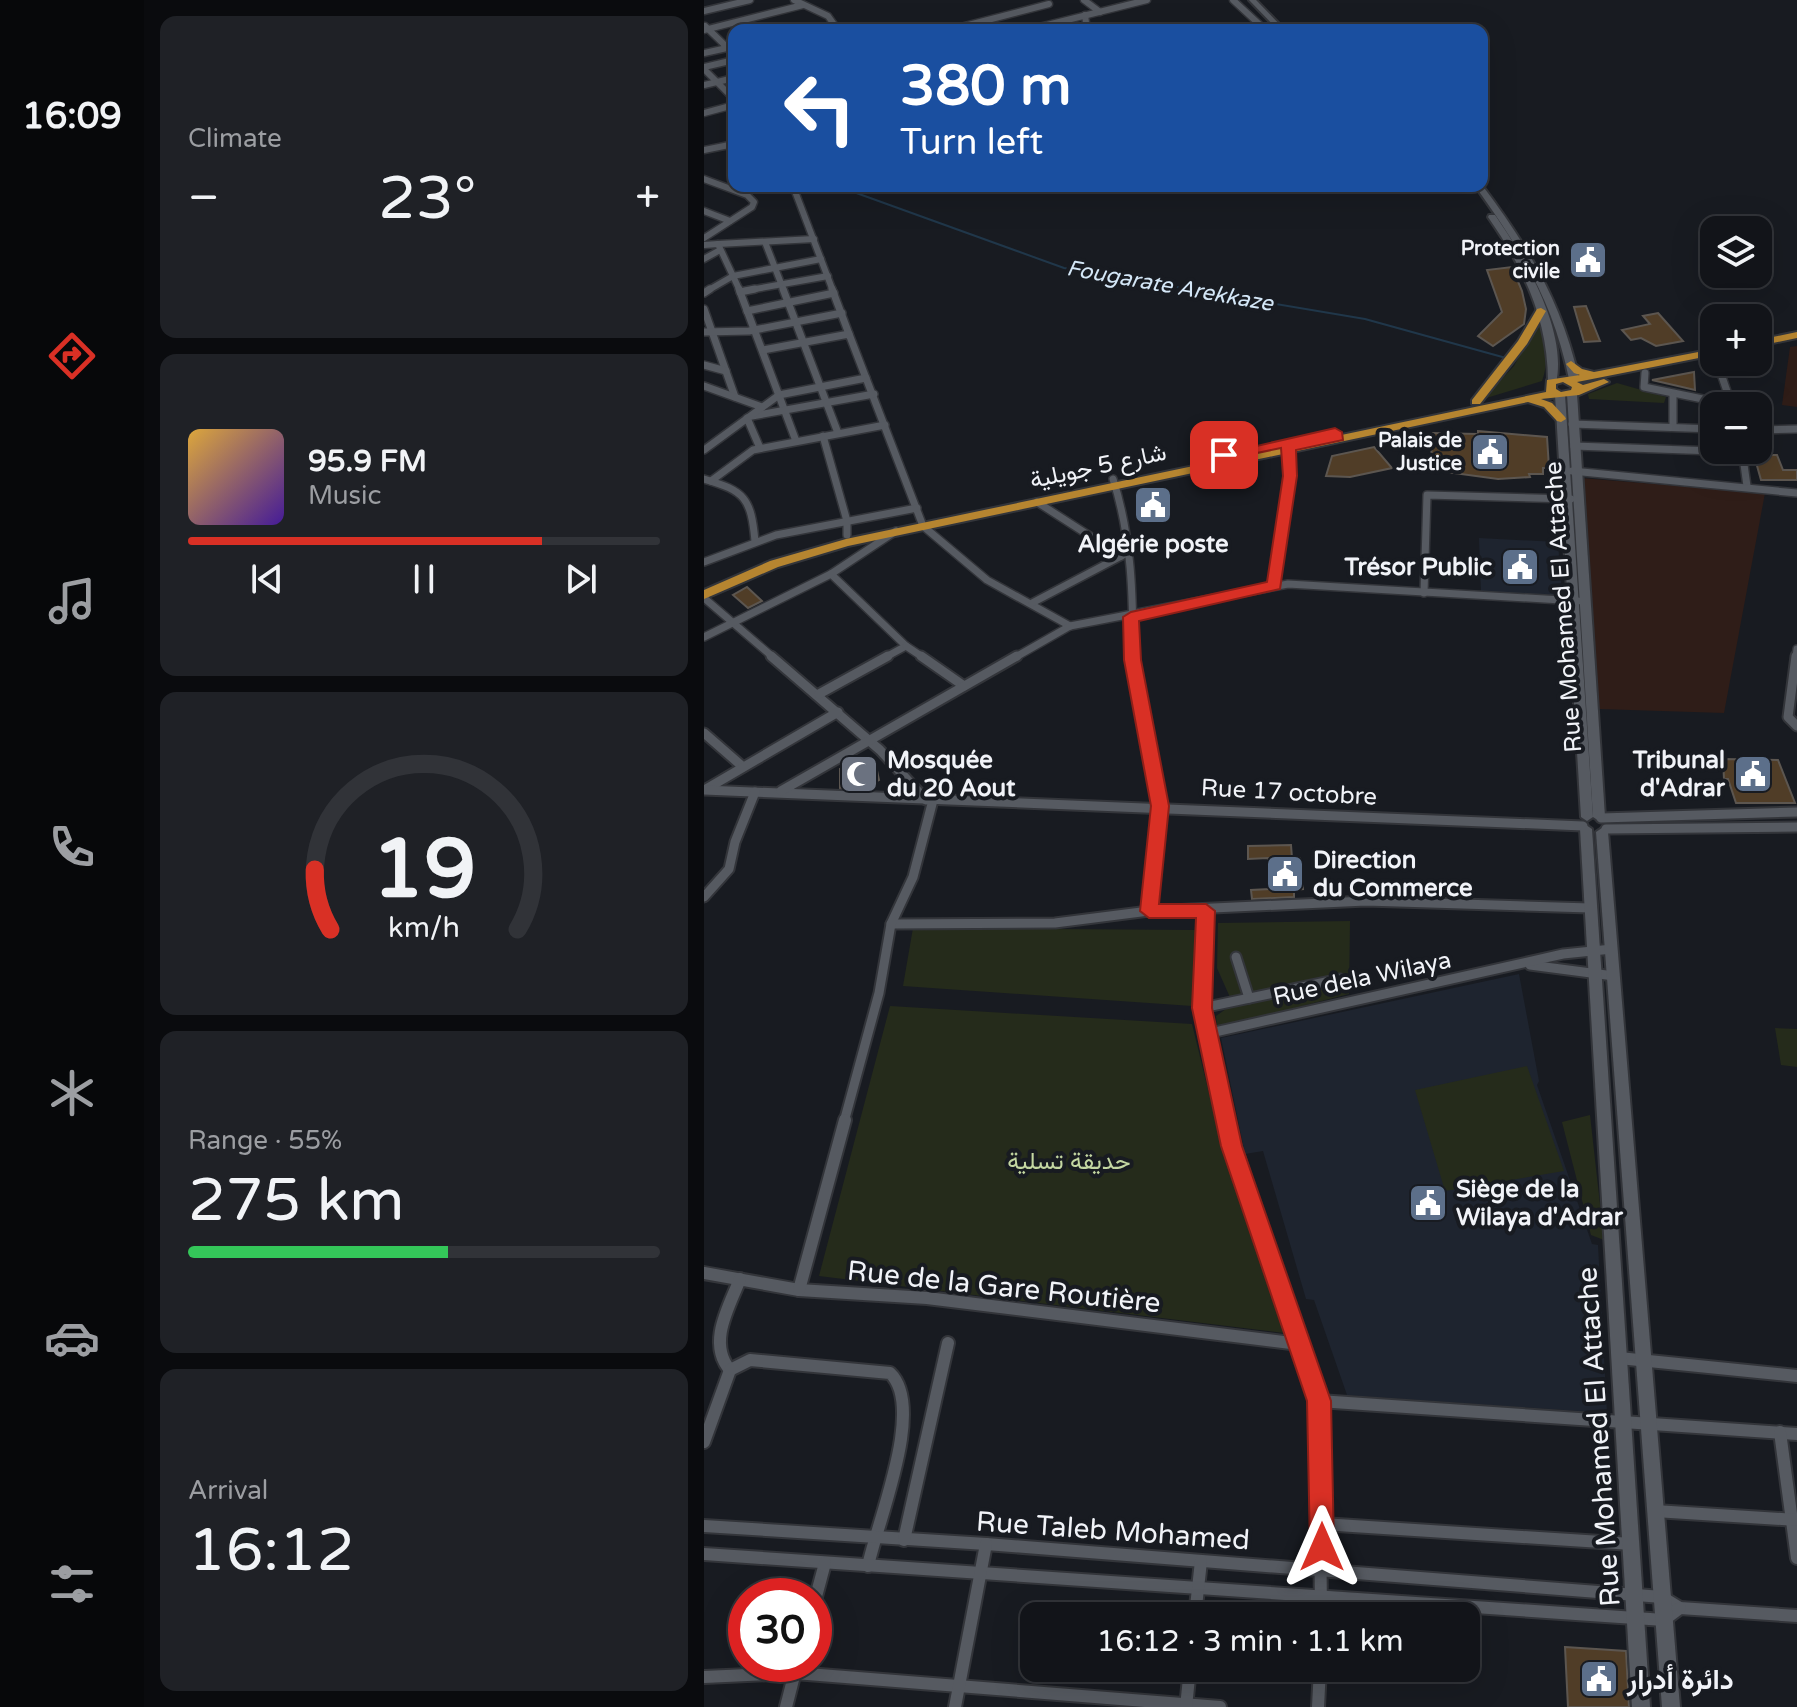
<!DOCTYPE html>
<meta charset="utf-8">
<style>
body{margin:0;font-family:"Varela Round",Vazirmatn,sans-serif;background:#1f2126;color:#f1f3f6;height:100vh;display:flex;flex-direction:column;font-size:30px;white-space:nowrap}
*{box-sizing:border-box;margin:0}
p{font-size:26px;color:#9c9ea2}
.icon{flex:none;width:44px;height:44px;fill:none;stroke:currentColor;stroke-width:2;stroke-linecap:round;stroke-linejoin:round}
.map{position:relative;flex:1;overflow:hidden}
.details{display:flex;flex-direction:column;gap:16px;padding:16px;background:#0a0b0e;width:560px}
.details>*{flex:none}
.banner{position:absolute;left:24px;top:24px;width:760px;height:168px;border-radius:16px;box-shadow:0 8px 32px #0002,0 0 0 2px #313338;background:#1a4fa0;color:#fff;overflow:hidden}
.controls{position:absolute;left:996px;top:216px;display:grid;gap:16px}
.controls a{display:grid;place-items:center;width:72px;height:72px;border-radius:16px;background:#121419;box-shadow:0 8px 32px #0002,0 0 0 2px #313338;font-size:40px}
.speed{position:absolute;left:24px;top:1578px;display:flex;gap:16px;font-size:40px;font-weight:700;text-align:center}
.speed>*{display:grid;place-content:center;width:104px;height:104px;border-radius:50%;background:#121419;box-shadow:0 8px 32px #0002,0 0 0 2px #313338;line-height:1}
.speed .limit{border:12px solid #d22;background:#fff;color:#111}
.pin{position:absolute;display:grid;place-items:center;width:68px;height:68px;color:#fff;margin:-34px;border-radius:16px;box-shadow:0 4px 12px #0006}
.me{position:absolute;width:88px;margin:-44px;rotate:0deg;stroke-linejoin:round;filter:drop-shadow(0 0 6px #0008)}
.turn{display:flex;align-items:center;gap:28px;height:168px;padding:0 40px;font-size:36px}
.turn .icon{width:104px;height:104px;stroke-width:2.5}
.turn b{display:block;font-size:56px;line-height:68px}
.big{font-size:60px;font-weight:600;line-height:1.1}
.details .tile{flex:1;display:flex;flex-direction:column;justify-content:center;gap:12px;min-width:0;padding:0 28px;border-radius:16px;background:#1f2126}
.details .dial{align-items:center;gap:0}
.dial svg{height:208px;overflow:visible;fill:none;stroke:#313338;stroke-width:7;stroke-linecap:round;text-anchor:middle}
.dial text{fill:#f1f3f6;stroke:none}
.song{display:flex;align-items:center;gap:24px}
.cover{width:96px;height:96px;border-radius:12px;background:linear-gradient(135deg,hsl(40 70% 55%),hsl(260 70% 35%))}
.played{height:8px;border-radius:4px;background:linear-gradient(90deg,#d93025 75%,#313338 75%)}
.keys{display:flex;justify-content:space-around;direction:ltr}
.heat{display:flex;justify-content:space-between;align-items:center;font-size:44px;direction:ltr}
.charge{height:12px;border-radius:6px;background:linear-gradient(90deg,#34c759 55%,#313338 0)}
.trip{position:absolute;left:316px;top:1602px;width:460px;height:80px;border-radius:16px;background:#121419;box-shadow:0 8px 32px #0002,0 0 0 2px #313338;font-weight:600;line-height:80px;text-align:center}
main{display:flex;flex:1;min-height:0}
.tab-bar{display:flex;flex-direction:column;width:144px;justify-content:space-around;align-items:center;background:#07080a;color:#9c9ea2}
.tab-bar .icon{width:56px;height:56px}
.tab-bar .on{color:#d93025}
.tab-bar b{font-size:36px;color:#f1f3f6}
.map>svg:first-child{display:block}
.built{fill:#1e242f}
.education{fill:#2f1d18}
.green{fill:#252b1b}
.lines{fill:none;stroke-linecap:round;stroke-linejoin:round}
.stream{stroke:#20374a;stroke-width:2}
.building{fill:#503d27;stroke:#5c5650;stroke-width:2}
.street-far3-casing{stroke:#33353a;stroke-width:9}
.street-far2-casing{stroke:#33353a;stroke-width:10}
.street-far1-casing{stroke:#33353a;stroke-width:13}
.street-casing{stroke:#33353a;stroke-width:16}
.secondary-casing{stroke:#33353a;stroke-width:4}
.primary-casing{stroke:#33353a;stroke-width:4}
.street-far3{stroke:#565a61;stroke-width:6}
.street-far2{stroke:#565a61;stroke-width:7}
.street-far1{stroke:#565a61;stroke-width:9}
.street{stroke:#565a61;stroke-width:12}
.secondary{fill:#565a61;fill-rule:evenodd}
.primary{fill:#b68530;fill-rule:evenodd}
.route{fill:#d93025;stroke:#8d1f18;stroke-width:2}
.labels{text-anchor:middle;stroke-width:8;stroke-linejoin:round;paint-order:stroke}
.far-poi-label{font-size:20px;font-weight:bold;fill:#f1f3f8;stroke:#181b21;text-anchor:end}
.far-water-label{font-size:22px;font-style:italic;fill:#d4e7f7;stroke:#181b21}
.street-label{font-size:24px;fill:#f1f3f8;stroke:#181b21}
.poi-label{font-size:24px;font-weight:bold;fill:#f1f3f8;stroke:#181b21;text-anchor:start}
.park-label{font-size:24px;fill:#c4d7a2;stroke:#181b21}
.near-street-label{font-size:28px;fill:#f1f3f8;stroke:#181b21}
.near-poi-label{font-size:28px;font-weight:bold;fill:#f1f3f8;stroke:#181b21;text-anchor:start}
</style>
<main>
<nav class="tab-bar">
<b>16:09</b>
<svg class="icon on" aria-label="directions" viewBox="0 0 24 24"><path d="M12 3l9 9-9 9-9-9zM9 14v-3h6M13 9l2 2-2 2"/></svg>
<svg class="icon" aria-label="music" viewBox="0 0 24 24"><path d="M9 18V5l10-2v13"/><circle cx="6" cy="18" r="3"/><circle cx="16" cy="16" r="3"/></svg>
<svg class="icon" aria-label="phone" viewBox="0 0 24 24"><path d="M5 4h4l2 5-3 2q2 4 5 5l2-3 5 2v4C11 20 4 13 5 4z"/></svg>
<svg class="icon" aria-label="climate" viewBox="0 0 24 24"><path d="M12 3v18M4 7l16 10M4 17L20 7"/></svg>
<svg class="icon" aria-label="car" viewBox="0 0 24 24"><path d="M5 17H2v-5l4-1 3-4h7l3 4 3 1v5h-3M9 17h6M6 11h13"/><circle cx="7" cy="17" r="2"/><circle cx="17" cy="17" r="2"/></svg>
<svg class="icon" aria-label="filters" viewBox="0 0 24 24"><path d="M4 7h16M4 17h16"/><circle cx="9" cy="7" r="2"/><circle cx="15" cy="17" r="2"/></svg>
</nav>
<section class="details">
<div class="tile"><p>Climate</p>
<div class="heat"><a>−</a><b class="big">23°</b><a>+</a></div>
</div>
<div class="tile">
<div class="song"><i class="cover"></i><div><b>95.9 FM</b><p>Music</p></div></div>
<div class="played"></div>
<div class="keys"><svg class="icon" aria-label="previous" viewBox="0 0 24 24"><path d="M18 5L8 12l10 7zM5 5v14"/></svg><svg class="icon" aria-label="pause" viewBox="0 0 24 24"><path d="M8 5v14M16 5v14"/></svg><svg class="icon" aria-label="next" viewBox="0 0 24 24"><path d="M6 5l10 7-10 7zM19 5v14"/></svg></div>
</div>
<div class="tile dial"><svg viewBox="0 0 100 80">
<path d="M14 69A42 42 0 1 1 86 69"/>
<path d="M14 69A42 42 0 0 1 8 46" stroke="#d93025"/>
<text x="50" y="56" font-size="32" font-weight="700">19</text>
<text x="50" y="72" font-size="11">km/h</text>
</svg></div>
<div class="tile"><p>Range · 55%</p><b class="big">275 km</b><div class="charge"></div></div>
<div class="tile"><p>Arrival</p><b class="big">16:12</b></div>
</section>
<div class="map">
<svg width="1093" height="1707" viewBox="0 0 1093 1707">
<rect width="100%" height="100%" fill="#181b21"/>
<g class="built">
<polygon points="775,538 854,542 858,596 777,593"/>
<polygon points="815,974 835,1081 833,1085 888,1244 894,1245 903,1413 643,1395 610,1300 602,1299 559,1151 541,1154 517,1038"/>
</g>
<g class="education">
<polygon points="1093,346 1093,407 1078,405 1086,347"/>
<polygon points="877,478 1061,493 1020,713 895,709"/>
</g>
<g class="green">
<path d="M836,317C842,339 846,359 838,381L779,399L810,366Z"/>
<polygon points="913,383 962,397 960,403 885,399 884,394"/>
<polygon points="646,921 645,994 513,1028 512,1016 529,1004 513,968 514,923"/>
<polygon points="209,928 491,930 488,1006 199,986"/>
<polygon points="186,1006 488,1024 517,1142 580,1333 115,1276"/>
<polygon points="1071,1028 1093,1029 1093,1067 1077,1065"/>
<polygon points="823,1066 860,1171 741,1191 711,1090"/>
<polygon points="886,1115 900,1240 887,1235 858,1122"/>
</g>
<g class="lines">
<polyline class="stream" points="133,186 360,268 661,319 802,358"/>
</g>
<g class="building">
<polygon points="808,267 818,291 822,309 820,324 789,346 774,336 798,312 783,270"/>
<polygon points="882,306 896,341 880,342 870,307"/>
<polygon points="954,313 979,341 952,346 937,338 927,340 918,330 946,324 939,316"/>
<polygon points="990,372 991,390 948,380"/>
<polygon points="774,431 843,437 845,468 839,468 839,474 825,474 826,477 794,479 727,470 728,433 774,434"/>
<polygon points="670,447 688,468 646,477 622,476 628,456"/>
<polygon points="1050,455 1073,455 1079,470 1093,470 1093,480 1057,480"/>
<polygon points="450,491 461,512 444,515 436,494"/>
<polygon points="43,587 58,601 44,608 29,595"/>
<polygon points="1019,759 1074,760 1091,803 1032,803 1024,779 1020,779"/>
<polygon points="156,760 171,761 175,780 166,785 136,788 136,769"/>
<polygon points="587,845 588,858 596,858 599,889 590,890 590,897 548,899 547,890 566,889 564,858 544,859 544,846"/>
<polygon points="861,1647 922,1651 925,1707 864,1707"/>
</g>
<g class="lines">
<defs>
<g id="street-far3">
<polyline points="90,0 124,16 134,30"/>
<polyline points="380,0 396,12"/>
<polyline points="529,0 555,24 542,30"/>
<polyline points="0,11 46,0"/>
<polyline points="381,15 383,30"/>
<polyline points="1,26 30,54"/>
<polyline points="0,30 99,5"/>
<polyline points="245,30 345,4"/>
<polyline points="323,30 443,0"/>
<polyline points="0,53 23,48"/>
<polyline points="0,67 30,60"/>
<polyline points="0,69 30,99"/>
<polyline points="0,85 30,78"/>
<polyline points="0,113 30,105"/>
<polyline points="0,150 30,144"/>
<polyline points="0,179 43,195 50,202 48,207 0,238"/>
<polyline points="89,186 129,291"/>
<polyline points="0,211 26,221"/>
<polyline points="61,242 80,291"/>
<polyline points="14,244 110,239"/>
<polyline points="0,245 14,244 36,291"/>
<polyline points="0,259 16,250"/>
<polyline points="3,291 29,276 117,259"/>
<polyline points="40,291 124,276"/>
</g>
<g id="street-far2">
<polyline points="35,289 92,441"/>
<polyline points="79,289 134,433"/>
<polyline points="128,289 145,334"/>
<polyline points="36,292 51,289"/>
<polyline points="0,293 6,289"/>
<polyline points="0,309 31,397"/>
<polyline points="43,311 130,293"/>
<polyline points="0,332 45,331 138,313"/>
<polyline points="59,350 145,334 219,526 283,580 366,626"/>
<polyline points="1013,362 1028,406"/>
<polyline points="0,365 22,371"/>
<polyline points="941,373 940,387 1028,405"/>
<polyline points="0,386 58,407"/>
<polyline points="969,396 969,427"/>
<polyline points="48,416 170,394"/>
<polyline points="43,418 56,448"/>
<polyline points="868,424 1010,429"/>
<polyline points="1054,430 1093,429"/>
<polyline points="119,436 143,521 143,535"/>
<polyline points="870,446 1038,452"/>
<polyline points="0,450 75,395 162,378"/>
<polyline points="1038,450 1043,486"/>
<polyline points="868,471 1093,493"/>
<path d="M0,479C41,491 47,498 51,541"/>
<path d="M409,479C428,538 429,597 429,658"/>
<polyline points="7,481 49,450 181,425"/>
<polyline points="333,502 417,556"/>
<polyline points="0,562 72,535 213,508"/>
<polyline points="127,574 202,646 180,658"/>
<polyline points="570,585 586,476 584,448"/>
<polyline points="720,593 723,495 867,499"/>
<polyline points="0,598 70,658"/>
<polyline points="328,603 425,552"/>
<polyline points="0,637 127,574 192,531"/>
<polyline points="202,646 220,658"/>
<polyline points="310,658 366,626 584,584 874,601"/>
<polyline points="1092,658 1093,649"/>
</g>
<g id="street-far1">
<polyline points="67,656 176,750 222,800"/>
<polyline points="217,656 260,686"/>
<polyline points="429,656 456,806 445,911"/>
<polyline points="1092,656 1084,717 1093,726"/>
<polyline points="115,694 184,656"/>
<polyline points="0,733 39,767"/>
<polyline points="2,789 134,712"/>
<polyline points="0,790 879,826"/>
<polyline points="77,791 313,656"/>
<polyline points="897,818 1093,812"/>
<polyline points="902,829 1093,827"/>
<polyline points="0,897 25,869 31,842 51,792"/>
<polyline points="502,911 498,1008 523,1122"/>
<polyline points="187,924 351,923 445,911 662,901 886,908"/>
<polyline points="532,957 545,998"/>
<polyline points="826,965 910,976"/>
<polyline points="498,1008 636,979"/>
<polyline points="502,1034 859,954 908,949"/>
<polyline points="140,1122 175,993 187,924 209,877 229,800"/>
</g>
<g id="street">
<polyline points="522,1120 615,1401 617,1616"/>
<polyline points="0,1273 95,1290 223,1298 595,1344"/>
<polyline points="95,1290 141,1120"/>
<polyline points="915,1358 1093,1376"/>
<path d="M26,1370C3,1343 25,1307 36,1279"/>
<polyline points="615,1401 1093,1434"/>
<polyline points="1076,1432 1093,1558"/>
<path d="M0,1442L26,1370L46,1360L186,1373C222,1407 173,1522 164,1566"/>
<polyline points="951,1511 1093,1520"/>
<polyline points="618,1524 928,1544"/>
<polyline points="0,1526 282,1544 958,1597 976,1608 1093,1616"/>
<polyline points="200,1540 244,1343"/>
<polyline points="0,1554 960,1620 976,1608"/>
<polyline points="110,1604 121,1563"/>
<polyline points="491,1616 497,1561"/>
<polyline points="0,1677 91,1673 516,1707"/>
<polyline points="82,1707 93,1664"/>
<polyline points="251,1707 282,1544"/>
<polyline points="482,1707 486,1668"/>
<polyline points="614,1707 616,1668"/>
</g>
<g id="secondary">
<polygon points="545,0 552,0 581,30 574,30"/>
<path d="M778,185C824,246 858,303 875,379L873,381L870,382L865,379C849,301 817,250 771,186Z"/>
<path d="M785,215H791C820,257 864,330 852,383L849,384L844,381C844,319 819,267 784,217Z"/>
<polygon points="868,391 873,394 901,817 895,821 889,817 863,394"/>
<polygon points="856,392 861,395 889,817 883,821 877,817 851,395"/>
<polygon points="882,825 888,829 946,1707 928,1707 876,829"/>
<polygon points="898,828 904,832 976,1707 958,1707 892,832"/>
</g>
<g id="primary">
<polygon points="837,308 842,311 823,344 776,404 768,404 768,400 814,341 833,309"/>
<polygon points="1093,332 1093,338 1054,346 1054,340"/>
<path d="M1010,349V355L873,382L879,385L900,379L905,382L875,395L837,399L848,403L861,417L862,419L857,422L853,421L840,407L824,402L144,546L74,567L0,599V590L66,561L142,539L842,392L843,380L876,375L870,373L862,364L867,361L878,369L890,372ZM859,382L868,387L867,390L857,392L852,389V384Z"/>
</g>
</defs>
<use href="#street-far3" class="street-far3-casing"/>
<use href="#street-far2" class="street-far2-casing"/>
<use href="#street-far1" class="street-far1-casing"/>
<use href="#street" class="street-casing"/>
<use href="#secondary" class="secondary-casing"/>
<use href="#primary" class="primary-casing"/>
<use href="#street-far3" class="street-far3"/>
<use href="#street-far2" class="street-far2"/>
<use href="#street-far1" class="street-far1"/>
<use href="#street" class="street"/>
<use href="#secondary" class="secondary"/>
<use href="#primary" class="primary"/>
</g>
<polygon class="route" points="631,428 638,432 639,440 592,450 593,476 576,589 435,621 437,660 465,806 455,904 502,904 511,911 508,1008 538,1146 627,1401 630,1547 627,1556 618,1559 609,1556 606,1547 603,1401 517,1146 488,1008 492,918 445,918 436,911 447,806 420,660 419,617 427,612 563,582 579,476 577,448 520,460 513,455"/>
<defs>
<symbol id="civic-square" viewBox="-11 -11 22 22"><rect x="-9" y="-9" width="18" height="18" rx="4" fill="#5c6f8a" stroke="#181b21"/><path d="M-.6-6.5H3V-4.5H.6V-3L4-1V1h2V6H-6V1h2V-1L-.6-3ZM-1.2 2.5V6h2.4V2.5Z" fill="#fff"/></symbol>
<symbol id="mosque-square" viewBox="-11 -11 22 22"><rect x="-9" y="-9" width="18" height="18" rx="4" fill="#6b7280" stroke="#181b21"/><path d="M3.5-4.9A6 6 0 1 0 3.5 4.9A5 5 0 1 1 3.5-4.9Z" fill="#fff"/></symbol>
</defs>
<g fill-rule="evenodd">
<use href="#civic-square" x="862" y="238" width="44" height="44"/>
<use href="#civic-square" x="764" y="430" width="44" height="44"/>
<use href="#civic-square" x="427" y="483" width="44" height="44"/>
<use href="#civic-square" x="794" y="545" width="44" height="44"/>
<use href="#mosque-square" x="133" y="752" width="44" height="44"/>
<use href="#civic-square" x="1027" y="752" width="44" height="44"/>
<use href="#civic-square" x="559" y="852" width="44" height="44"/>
<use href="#civic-square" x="702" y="1181" width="44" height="44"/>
<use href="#civic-square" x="873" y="1657" width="44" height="44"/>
</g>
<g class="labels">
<g class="far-poi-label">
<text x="856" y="255">Protection<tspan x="856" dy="23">civile</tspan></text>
<text x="758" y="447">Palais de<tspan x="758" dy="23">Justice</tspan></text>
</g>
<g class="far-water-label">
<text transform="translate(466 285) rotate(10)" y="8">Fougarate Arekkaze</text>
</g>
<g class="street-label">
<text transform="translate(394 466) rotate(-12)" y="8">شارع 5 جويلية</text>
<text transform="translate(859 607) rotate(-94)" y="8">Rue Mohamed El Attache</text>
<text transform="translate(585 792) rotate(3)" y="8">Rue 17 octobre</text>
<text transform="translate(658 978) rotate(-12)" y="8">Rue dela Wilaya</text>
</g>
<g class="poi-label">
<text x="449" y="552" text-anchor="middle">Algérie poste</text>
<text x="788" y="575" text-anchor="end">Trésor Public</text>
<text x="183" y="768">Mosquée<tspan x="183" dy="28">du 20 Aout</tspan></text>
<text x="1021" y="768" text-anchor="end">Tribunal<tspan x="1021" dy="28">d'Adrar</tspan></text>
<text x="609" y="868">Direction<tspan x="609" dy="28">du Commerce</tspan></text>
<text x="752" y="1197">Siège de la<tspan x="752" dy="28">Wilaya d'Adrar</tspan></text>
</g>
<g class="park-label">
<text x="365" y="1169">حديقة تسلية</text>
</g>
<g class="near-street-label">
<text transform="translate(300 1286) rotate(6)" y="10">Rue de la Gare Routière</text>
<text transform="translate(894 1437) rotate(-94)" y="10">Rue Mohamed El Attache</text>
<text transform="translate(409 1530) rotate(4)" y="10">Rue Taleb Mohamed</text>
</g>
<g class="near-poi-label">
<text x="923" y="1689">دائرة أدرار</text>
</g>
</g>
</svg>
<div class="controls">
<a><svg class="icon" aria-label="layers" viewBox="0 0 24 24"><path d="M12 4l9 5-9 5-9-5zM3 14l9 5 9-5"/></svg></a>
<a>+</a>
<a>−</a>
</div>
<div class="speed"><div class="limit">30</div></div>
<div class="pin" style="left:520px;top:455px;background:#d93025"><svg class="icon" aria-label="arrive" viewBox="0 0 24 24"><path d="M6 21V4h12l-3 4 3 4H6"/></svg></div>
<svg class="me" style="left:618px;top:1547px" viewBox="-20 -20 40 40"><path d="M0-17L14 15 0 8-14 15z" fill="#d93025" stroke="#fff" stroke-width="4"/></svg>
<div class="trip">16:12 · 3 min · 1.1 km</div>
<div class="banner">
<div class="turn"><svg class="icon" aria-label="left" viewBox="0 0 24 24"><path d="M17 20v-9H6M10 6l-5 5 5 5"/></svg><div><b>380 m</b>Turn left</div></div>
</div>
</div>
</main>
